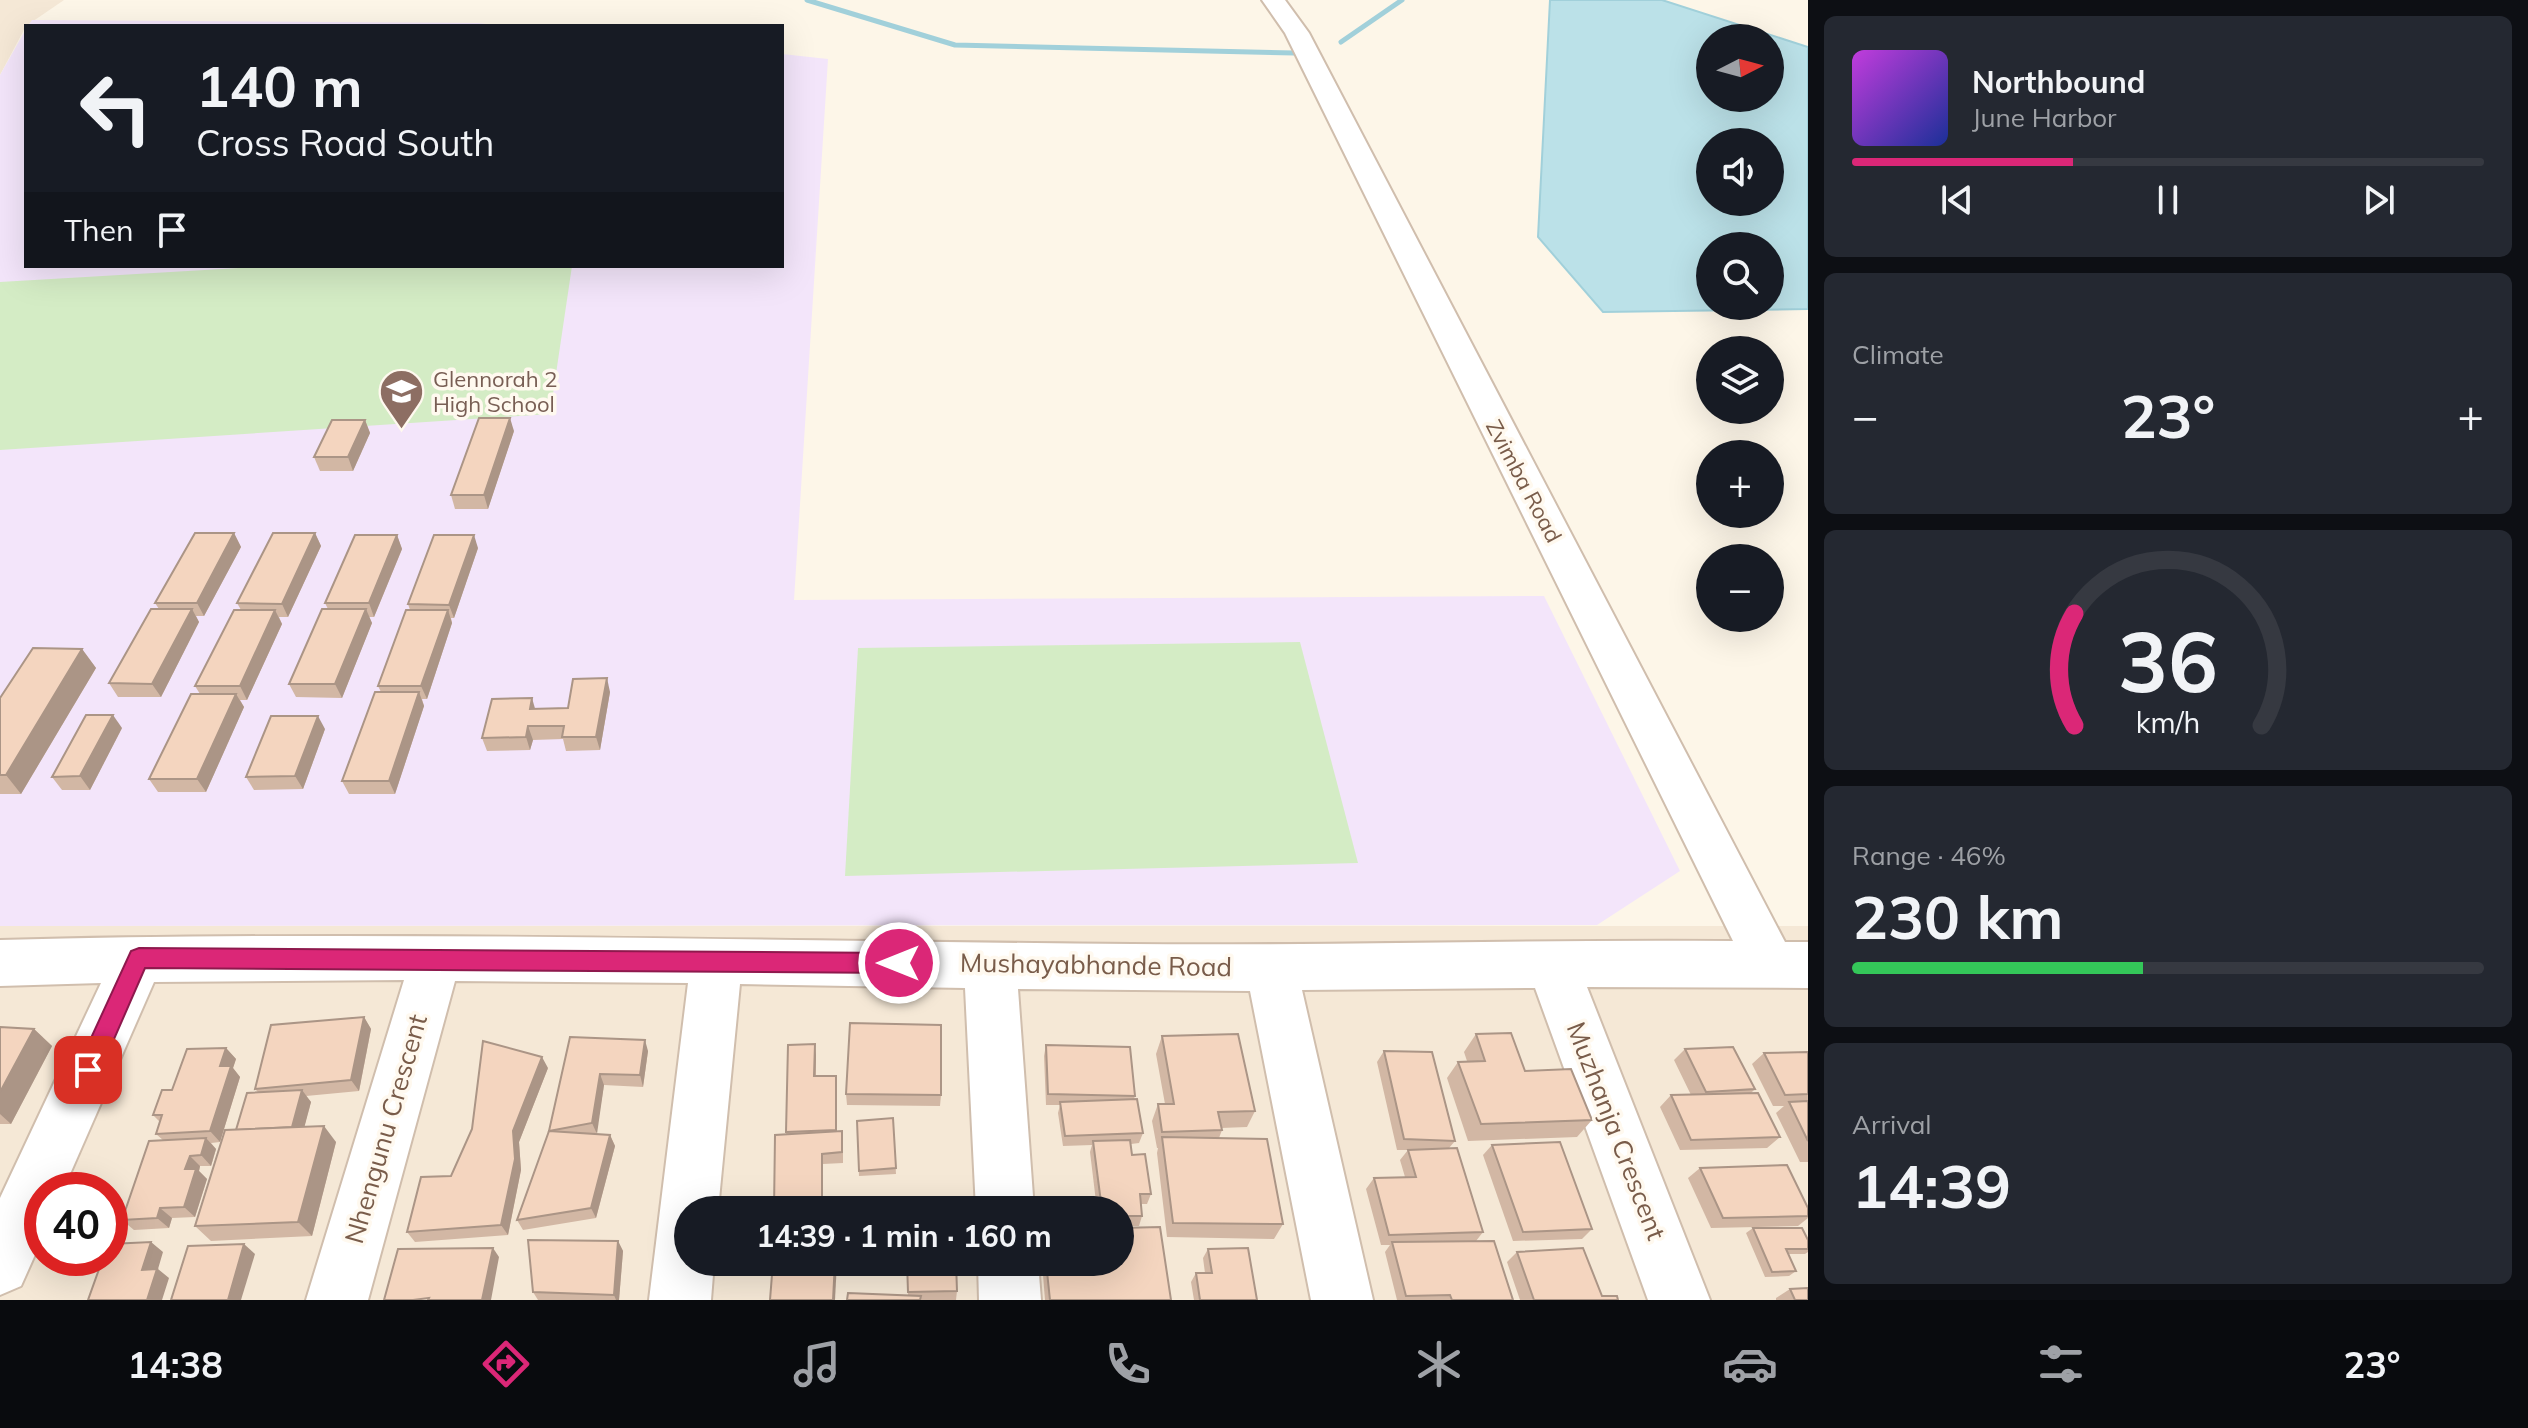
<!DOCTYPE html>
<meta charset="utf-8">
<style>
body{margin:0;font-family:Mulish,sans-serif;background:#242831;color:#f1f3f6;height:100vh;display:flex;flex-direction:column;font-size:30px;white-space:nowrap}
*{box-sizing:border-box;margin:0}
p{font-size:26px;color:#9ea1a6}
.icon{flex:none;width:44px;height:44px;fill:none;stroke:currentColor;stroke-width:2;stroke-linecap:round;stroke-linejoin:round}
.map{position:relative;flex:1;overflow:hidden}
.sheet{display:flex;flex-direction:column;gap:16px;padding:16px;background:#0d0f14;width:720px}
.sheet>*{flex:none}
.hud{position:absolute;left:24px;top:24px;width:760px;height:244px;border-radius:0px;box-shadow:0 8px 32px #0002;background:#171b24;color:#f1f3f6;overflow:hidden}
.needle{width:52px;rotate:84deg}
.fabs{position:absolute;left:1696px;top:24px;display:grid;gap:16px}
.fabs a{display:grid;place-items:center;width:88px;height:88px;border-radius:50%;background:#171b24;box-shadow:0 8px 32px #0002;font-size:40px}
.speed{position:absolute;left:24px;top:1172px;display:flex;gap:16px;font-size:40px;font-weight:700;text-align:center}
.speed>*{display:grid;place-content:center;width:104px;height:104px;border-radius:50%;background:#171b24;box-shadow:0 8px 32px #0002;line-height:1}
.speed .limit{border:12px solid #d22;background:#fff;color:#111}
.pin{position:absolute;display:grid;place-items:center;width:68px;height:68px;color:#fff;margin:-34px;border-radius:16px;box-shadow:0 4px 12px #0006}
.me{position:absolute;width:88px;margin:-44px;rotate:270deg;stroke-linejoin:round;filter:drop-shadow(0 0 6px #0008)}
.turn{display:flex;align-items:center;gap:28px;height:168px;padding:0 40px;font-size:36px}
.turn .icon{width:104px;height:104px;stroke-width:2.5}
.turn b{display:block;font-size:56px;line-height:68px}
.then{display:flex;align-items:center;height:76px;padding:0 40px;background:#0003;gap:16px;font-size:30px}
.big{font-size:60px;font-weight:700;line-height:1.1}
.sheet .card{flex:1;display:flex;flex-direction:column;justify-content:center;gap:12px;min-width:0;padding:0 28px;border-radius:12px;background:#242831}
.sheet .dial{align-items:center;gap:0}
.dial svg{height:208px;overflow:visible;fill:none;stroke:#363941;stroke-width:7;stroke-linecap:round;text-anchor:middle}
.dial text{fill:#f1f3f6;stroke:none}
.song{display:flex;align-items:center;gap:24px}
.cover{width:96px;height:96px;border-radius:12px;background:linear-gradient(135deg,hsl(290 70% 55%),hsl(230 70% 35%))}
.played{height:8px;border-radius:4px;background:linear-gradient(90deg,#db2777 35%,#363941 35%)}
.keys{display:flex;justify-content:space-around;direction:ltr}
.heat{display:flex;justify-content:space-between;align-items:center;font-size:44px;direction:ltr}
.charge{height:12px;border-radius:6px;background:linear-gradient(90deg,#34c759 46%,#363941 0)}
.trip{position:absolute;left:674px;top:1196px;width:460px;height:80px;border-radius:40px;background:#171b24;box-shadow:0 8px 32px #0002;font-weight:700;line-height:80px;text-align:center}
.tab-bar{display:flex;height:128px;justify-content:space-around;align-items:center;background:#090b0e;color:#9ea1a6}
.tab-bar .icon{width:56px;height:56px}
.tab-bar .selected{color:#db2777}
.tab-bar b{font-size:36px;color:#f1f3f6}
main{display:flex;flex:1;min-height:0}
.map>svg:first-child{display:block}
.residential{fill:#f5e8d6;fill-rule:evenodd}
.education{fill:#f3e5fa}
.green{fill:#d4ecc5}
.water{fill:#bbe1e8;stroke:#a1d0da;stroke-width:2;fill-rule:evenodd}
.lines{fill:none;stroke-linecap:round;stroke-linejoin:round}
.stream{stroke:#a1d0da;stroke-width:5}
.minor-casing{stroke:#d0bead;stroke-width:4}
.minor{fill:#fff;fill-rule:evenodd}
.wall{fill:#d2b7a4}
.shaded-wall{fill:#ab9586}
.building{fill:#f4d5bf;stroke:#ab9586;stroke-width:2}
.route{fill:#db2777;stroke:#8e194d;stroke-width:2}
.labels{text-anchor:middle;stroke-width:7;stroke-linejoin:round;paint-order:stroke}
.education-label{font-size:22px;fill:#785e54;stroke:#fff9ef;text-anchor:start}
.street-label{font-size:22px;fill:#795c4a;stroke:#fff9ef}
.near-street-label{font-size:26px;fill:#795c4a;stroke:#fff9ef}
</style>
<main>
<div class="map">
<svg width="1808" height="1300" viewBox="0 0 1808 1300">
<rect width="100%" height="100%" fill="#fdf6e8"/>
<g class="residential">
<polygon points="0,0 64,0 26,26 0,75"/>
<path d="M0,926H1808V1300H0ZM42,1190H110V1258H42ZM688,1210H1120V1262H688Z"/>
</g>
<g class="education">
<polygon points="32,20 478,23 503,26 28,26"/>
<polygon points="26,29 26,266 782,266 782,54 828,59 794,600 1544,596 1680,871 1597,925 0,926 0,75"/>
</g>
<g class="green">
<polygon points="272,266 572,266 550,414 0,450 0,282"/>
<polygon points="1300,642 1358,863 845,876 858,648"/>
</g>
<path class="water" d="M1550,0H1662L1808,47V309L1603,312L1538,237ZM1710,38H1770V98H1710ZM1770,142V202H1710V142ZM1770,246V306H1710V246Z"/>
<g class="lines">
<g class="stream">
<polyline points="807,0 955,45 1294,53"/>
<polyline points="1341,42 1402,0"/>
</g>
<defs>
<g id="minor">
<path d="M1262,0H1285L1309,33L1785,942H1808V988L1587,987L1710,1300H1648L1535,988L1302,990L1373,1300H1311L1250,991L1018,989L1034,1210H976L965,988L740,984L718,1210H688V1262H714L711,1300H649L688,983L455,981L368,1300H306L404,980L154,982L63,1190H42V1239L21,1286L0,1295V1198L101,983L0,986V940C377,930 756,941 1132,944C1332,946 1532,939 1733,941L1285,33Z"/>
<polygon points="978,1262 1038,1262 1041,1300 979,1300"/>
</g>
</defs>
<use href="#minor" class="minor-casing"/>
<use href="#minor" class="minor"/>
</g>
<g class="wall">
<polygon points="365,420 370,433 353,471 320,471 314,457"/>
<polygon points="514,431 488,509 455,509 451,495"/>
<polygon points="234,533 241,547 204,616 196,616 199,622 161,697 118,697 109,683 159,609 155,603"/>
<polygon points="315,533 321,546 288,617 279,617 282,624 247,700 240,700 244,707 206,792 158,792 149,779 200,694 195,686 241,610 237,603"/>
<polygon points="397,535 402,549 374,617 369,617 372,623 342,698 296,697 289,684 328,609 325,603"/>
<polygon points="478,548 454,618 451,618 452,623 427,699 422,699 424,706 395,794 349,794 342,781 381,692 378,686 410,610 408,604"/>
<polygon points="82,649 96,668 21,794 0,794 0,698"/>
<polygon points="610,692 600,750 566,751 563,739 533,740 530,750 487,751 482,738 535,709 568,708"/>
<polygon points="122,728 90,790 62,790 52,777"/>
<polygon points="325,729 303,789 254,790 246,777"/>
<polygon points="364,1017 371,1029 359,1091 306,1096 311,1102 304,1127 336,1142 312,1236 211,1241 195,1226 236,1130 259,1093 255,1089"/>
<polygon points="0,1027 34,1029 52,1046 11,1124 0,1124"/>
<polygon points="1476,1034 1525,1071 1592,1120 1577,1137 1468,1141 1447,1078 1458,1062 1467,1061 1464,1052"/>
<polygon points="1162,1036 1255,1111 1247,1127 1221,1128 1222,1130 1219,1138 1283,1224 1274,1239 1167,1237 1157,1153 1158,1148 1157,1148 1152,1121 1158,1104 1165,1104 1156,1054"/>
<polygon points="570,1037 648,1051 643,1087 604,1085 596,1134 610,1135 615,1146 596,1218 523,1230 517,1220 549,1131"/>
<polygon points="1046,1045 1135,1096 1134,1099 1143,1133 1139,1143 1131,1144 1132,1155 1151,1194 1147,1204 1141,1204 1142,1216 1139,1226 1120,1226 1120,1210 1097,1210 1090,1152 1092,1145 1063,1146 1058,1113 1060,1105 1046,1105 1044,1056"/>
<polygon points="226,1048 236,1059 233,1068 240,1077 220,1142 211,1143 216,1149 211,1166 200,1166 199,1171 207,1179 195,1217 172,1218 169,1228 134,1230 122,1220 163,1140 156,1134 160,1122 153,1115 172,1090"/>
<polygon points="1685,1049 1755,1089 1751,1093 1780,1137 1767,1148 1680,1150 1660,1107 1671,1095 1691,1095 1674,1060"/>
<polygon points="1384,1051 1455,1141 1449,1148 1483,1232 1476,1241 1513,1300 1397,1300 1385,1252 1390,1245 1381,1245 1366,1189 1374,1178 1405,1177 1400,1160 1408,1150 1397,1150 1377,1062"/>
<polygon points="1808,1052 1808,1162 1800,1162 1776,1113 1784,1106 1773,1106 1752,1064 1764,1053"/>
<polygon points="816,1055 816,1076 836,1076 837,1132 843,1142 843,1163 823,1164 786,1134 786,1132"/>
<polygon points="548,1068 519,1142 521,1170 508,1235 415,1242 407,1232 451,1176"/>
<polygon points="846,1094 941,1095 940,1106 847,1105"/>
<polygon points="893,1118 896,1174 859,1176 857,1121"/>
<polygon points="1492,1145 1592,1229 1582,1239 1513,1241 1483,1155"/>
<polygon points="1700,1168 1808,1208 1808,1218 1798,1226 1711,1228 1688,1178"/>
<polygon points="1753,1228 1808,1240 1808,1252 1805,1254 1788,1254 1796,1271 1789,1276 1765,1277 1746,1233"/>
<polygon points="618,1241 623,1251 619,1300 538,1300 533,1292"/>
<polygon points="1208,1249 1257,1300 1194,1300 1191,1282 1196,1273 1205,1273 1203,1258"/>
<polygon points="1517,1252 1602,1296 1618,1300 1520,1300 1507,1262"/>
<polygon points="907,1262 957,1291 956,1300 847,1300 908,1296"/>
<polygon points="1042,1262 1120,1262 1171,1300 1045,1300"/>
<polygon points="1790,1289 1808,1300 1776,1300 1776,1298"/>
</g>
<g class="shaded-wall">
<polygon points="510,418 514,431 488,509 484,495"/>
<polygon points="365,420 370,433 353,471 348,457"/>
<polygon points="234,533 241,547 204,616 197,603"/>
<polygon points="315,533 321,546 288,617 282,604"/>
<polygon points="397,535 402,549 374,617 369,603"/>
<polygon points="474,535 478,548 454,618 449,605"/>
<polygon points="192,609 199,622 161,697 152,684"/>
<polygon points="366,609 372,623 342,698 335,684"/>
<polygon points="275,610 282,624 247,700 240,686"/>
<polygon points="448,610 452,623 427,699 421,686"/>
<polygon points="82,649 96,668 21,794 6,775"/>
<polygon points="607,678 610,692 600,750 596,737"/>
<polygon points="419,692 424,706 395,794 389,781"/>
<polygon points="236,694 244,707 206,792 197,779"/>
<polygon points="532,698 536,712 530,709"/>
<polygon points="113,715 122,728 90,790 80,776"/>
<polygon points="318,716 325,729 303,789 295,776"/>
<polygon points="528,726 533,740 530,750 526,737"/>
<polygon points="364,1017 371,1029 359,1091 351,1080"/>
<polygon points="34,1029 52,1046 11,1124 0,1114 0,1092"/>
<polygon points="645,1040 648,1051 643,1087 640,1075"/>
<polygon points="815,1044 816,1055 815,1088 814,1076"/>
<polygon points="226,1048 236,1059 233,1068 240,1077 220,1142 210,1131 220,1066"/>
<polygon points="542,1057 548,1068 519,1142 521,1170 508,1235 501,1225 513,1131"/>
<polygon points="600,1074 604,1085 597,1134 592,1123"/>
<polygon points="302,1090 311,1102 301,1140 292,1129"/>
<polygon points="324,1126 336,1142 312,1236 298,1222"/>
<polygon points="610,1135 615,1146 596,1218 591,1208"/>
<polygon points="206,1138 216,1149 211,1166 201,1155"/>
<polygon points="822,1154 823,1164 823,1210 822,1210"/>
<polygon points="190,1156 200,1166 199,1171 207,1179 195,1217 184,1207 185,1169"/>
<polygon points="160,1208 172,1218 169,1228 157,1218"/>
<polygon points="618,1241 623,1251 619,1300 616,1300 614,1295"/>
<polygon points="151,1242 163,1252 158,1269 169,1278 162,1300 147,1300 142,1270"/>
<polygon points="244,1244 255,1254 241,1300 228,1300"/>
<polygon points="493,1248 499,1257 491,1300 482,1300"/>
<polygon points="835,1262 837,1262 835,1300 833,1300"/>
</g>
<g class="building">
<polygon points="479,418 510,418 484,495 451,495"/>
<polygon points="332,420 365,420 348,457 314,457"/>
<polygon points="195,533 234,533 197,603 155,603"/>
<polygon points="273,533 315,533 282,604 237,603"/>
<polygon points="355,535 397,535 369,603 325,603"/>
<polygon points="434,535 474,535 449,605 408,604"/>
<polygon points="151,609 192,609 152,684 109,683"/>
<polygon points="322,609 366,609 335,684 289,684"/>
<polygon points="234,610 275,610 240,686 195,686"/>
<polygon points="406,610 448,610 421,686 378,686"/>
<polygon points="33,648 82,649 6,775 0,775 0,698"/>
<polygon points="607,678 596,737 562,737 564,726 528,726 526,737 482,738 492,699 532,698 530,709 568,708 573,679"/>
<polygon points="375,692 419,692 389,781 342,781"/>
<polygon points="191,694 236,694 197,779 149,779"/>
<polygon points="86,715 113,715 80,776 52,777"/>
<polygon points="271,716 318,716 295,776 246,777"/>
<polygon points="364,1017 351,1080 255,1089 271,1025"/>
<polygon points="850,1023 941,1025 941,1095 846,1094"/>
<polygon points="0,1027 34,1029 0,1092"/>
<polygon points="1511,1033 1525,1071 1571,1069 1592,1120 1481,1124 1458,1062 1485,1061 1476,1034"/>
<polygon points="1238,1034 1255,1111 1218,1112 1222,1130 1162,1132 1158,1104 1174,1104 1162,1036"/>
<polygon points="570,1037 645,1040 640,1075 600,1074 592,1123 549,1131"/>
<polygon points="483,1041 542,1057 513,1131 515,1159 501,1225 407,1232 421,1177 451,1176 472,1129"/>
<polygon points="815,1044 814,1076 836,1076 836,1130 786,1132 788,1045"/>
<polygon points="1046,1045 1130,1047 1135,1096 1048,1094"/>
<polygon points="1733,1047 1755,1089 1706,1092 1685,1049"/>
<polygon points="226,1048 220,1066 231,1066 210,1131 156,1134 162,1115 153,1115 162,1090 172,1090 187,1049"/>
<polygon points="1384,1051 1432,1052 1455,1141 1404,1139"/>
<polygon points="1808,1052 1808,1094 1785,1095 1764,1053"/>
<polygon points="302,1090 292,1127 236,1130 247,1093"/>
<polygon points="1758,1093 1780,1137 1691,1140 1671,1095"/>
<polygon points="1137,1099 1143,1133 1065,1136 1060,1102"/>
<polygon points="1808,1101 1808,1141 1789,1102"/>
<polygon points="893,1118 896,1168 859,1171 857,1121"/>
<polygon points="324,1126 298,1222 195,1226 225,1130"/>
<polygon points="549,1131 610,1135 591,1208 517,1220"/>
<polygon points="842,1131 842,1152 822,1154 822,1210 774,1210 775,1135"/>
<polygon points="1162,1137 1267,1139 1283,1224 1173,1223"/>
<polygon points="206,1138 201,1155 190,1156 185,1169 196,1169 184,1207 160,1208 157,1218 122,1220 149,1141"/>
<polygon points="1130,1140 1132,1155 1145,1154 1151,1194 1140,1194 1142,1216 1120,1216 1120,1210 1102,1210 1093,1141"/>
<polygon points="1560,1142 1592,1229 1523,1232 1492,1145"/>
<polygon points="1457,1148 1483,1232 1389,1235 1374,1178 1416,1177 1408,1150"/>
<polygon points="1787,1165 1808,1208 1808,1216 1723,1218 1700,1168"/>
<polygon points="1160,1227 1171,1300 1050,1300 1046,1262 1120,1262 1120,1228"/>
<polygon points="1753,1228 1802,1228 1808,1240 1808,1249 1786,1249 1796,1271 1772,1272"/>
<polygon points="528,1240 618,1241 614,1295 533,1292"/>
<polygon points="1494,1241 1513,1300 1452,1300 1450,1295 1406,1296 1392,1242"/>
<polygon points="151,1242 142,1270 157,1269 147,1300 88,1300 103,1258 110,1258 110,1244"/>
<polygon points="244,1244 228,1300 171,1300 188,1246"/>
<polygon points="493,1248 482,1300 428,1300 429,1298 413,1300 384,1300 398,1249"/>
<polygon points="1248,1248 1257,1300 1200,1300 1196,1273 1212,1273 1208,1249"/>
<polygon points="1583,1248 1602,1296 1617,1296 1618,1300 1534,1300 1517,1252"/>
<polygon points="773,1262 835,1262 833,1300 770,1300"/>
<polygon points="907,1262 956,1262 957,1291 908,1292"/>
<polygon points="1808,1288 1808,1300 1795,1300 1790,1289"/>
<polygon points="848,1293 921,1296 920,1300 847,1300"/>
</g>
<polygon class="route" points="139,948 899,953 907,956 910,963 907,970 899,973 145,968 97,1078 88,1081 80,1078 76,1070 80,1062 131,951"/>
<defs>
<symbol id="school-pin" viewBox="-11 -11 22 30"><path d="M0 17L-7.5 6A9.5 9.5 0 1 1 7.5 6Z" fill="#8d6e63" stroke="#fff9ef"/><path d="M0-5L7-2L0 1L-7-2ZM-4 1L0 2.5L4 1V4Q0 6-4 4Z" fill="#fff"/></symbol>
</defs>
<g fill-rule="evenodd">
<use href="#school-pin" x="376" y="366" width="51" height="69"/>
</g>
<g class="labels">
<g class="education-label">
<text x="433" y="387">Glennorah 2<tspan x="433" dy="25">High School</tspan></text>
</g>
<g class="street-label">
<text transform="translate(1524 481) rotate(62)" y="8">Zvimba Road</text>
</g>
<g class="near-street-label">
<text transform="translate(1096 965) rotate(1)" y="9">Mushayabhande Road</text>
<text transform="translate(386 1129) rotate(-74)" y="9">Nhengunu Crescent</text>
<text transform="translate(1616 1131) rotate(69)" y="9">Muzhanja Crescent</text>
</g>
</g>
</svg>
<div class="fabs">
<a><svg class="needle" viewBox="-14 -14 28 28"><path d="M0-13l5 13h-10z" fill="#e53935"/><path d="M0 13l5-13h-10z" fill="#9ea1a6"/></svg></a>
<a><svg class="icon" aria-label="sound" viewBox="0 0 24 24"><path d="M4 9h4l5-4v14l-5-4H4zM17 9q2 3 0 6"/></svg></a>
<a><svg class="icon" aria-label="search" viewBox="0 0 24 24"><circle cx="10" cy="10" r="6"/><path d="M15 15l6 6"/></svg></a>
<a><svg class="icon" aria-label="layers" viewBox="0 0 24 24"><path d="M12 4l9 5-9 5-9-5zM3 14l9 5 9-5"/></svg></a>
<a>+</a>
<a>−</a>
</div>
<div class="speed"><div class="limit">40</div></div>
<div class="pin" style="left:88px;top:1070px;background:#d93025"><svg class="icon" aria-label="arrive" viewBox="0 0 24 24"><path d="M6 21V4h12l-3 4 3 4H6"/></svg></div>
<svg class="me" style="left:899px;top:963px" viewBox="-20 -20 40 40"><circle r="17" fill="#db2777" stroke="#fff" stroke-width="3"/><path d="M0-11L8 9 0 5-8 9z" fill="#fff"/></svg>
<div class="trip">14:39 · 1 min · 160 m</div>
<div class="hud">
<div class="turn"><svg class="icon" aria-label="left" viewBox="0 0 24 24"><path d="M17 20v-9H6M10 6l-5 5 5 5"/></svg><div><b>140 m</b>Cross Road South</div></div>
<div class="then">Then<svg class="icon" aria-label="arrive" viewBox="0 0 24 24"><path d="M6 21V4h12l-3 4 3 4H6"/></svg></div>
</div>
</div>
<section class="sheet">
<div class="card">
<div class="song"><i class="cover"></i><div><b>Northbound</b><p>June Harbor</p></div></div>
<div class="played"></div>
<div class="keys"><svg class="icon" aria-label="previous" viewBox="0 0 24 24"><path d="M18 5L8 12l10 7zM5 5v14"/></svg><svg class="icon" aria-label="pause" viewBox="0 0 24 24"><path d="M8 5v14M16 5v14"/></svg><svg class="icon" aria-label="next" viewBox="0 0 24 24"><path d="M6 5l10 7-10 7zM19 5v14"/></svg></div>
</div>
<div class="card"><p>Climate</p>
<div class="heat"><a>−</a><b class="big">23°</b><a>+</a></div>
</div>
<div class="card dial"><svg viewBox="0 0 100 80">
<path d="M14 69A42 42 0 1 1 86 69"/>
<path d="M14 69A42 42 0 0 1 14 26" stroke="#db2777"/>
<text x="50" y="56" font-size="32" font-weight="700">36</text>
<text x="50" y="72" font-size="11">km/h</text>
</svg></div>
<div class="card"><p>Range · 46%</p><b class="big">230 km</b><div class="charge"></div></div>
<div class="card"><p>Arrival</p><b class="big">14:39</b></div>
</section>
</main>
<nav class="tab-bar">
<b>14:38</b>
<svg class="icon selected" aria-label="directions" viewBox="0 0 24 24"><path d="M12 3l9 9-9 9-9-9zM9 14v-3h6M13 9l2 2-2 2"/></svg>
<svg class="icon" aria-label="music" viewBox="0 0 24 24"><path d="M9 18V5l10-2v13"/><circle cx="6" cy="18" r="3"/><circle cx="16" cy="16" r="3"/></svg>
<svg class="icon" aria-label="phone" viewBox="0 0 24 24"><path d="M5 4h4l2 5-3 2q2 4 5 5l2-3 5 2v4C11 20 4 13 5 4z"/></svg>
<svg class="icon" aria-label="climate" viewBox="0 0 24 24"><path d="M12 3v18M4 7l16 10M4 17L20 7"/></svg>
<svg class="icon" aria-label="car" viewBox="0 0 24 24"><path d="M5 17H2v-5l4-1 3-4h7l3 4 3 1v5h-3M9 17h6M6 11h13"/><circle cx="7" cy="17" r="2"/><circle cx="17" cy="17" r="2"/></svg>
<svg class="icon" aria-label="filters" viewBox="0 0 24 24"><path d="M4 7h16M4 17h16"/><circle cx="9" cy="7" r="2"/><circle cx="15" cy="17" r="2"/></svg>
<b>23°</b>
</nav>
